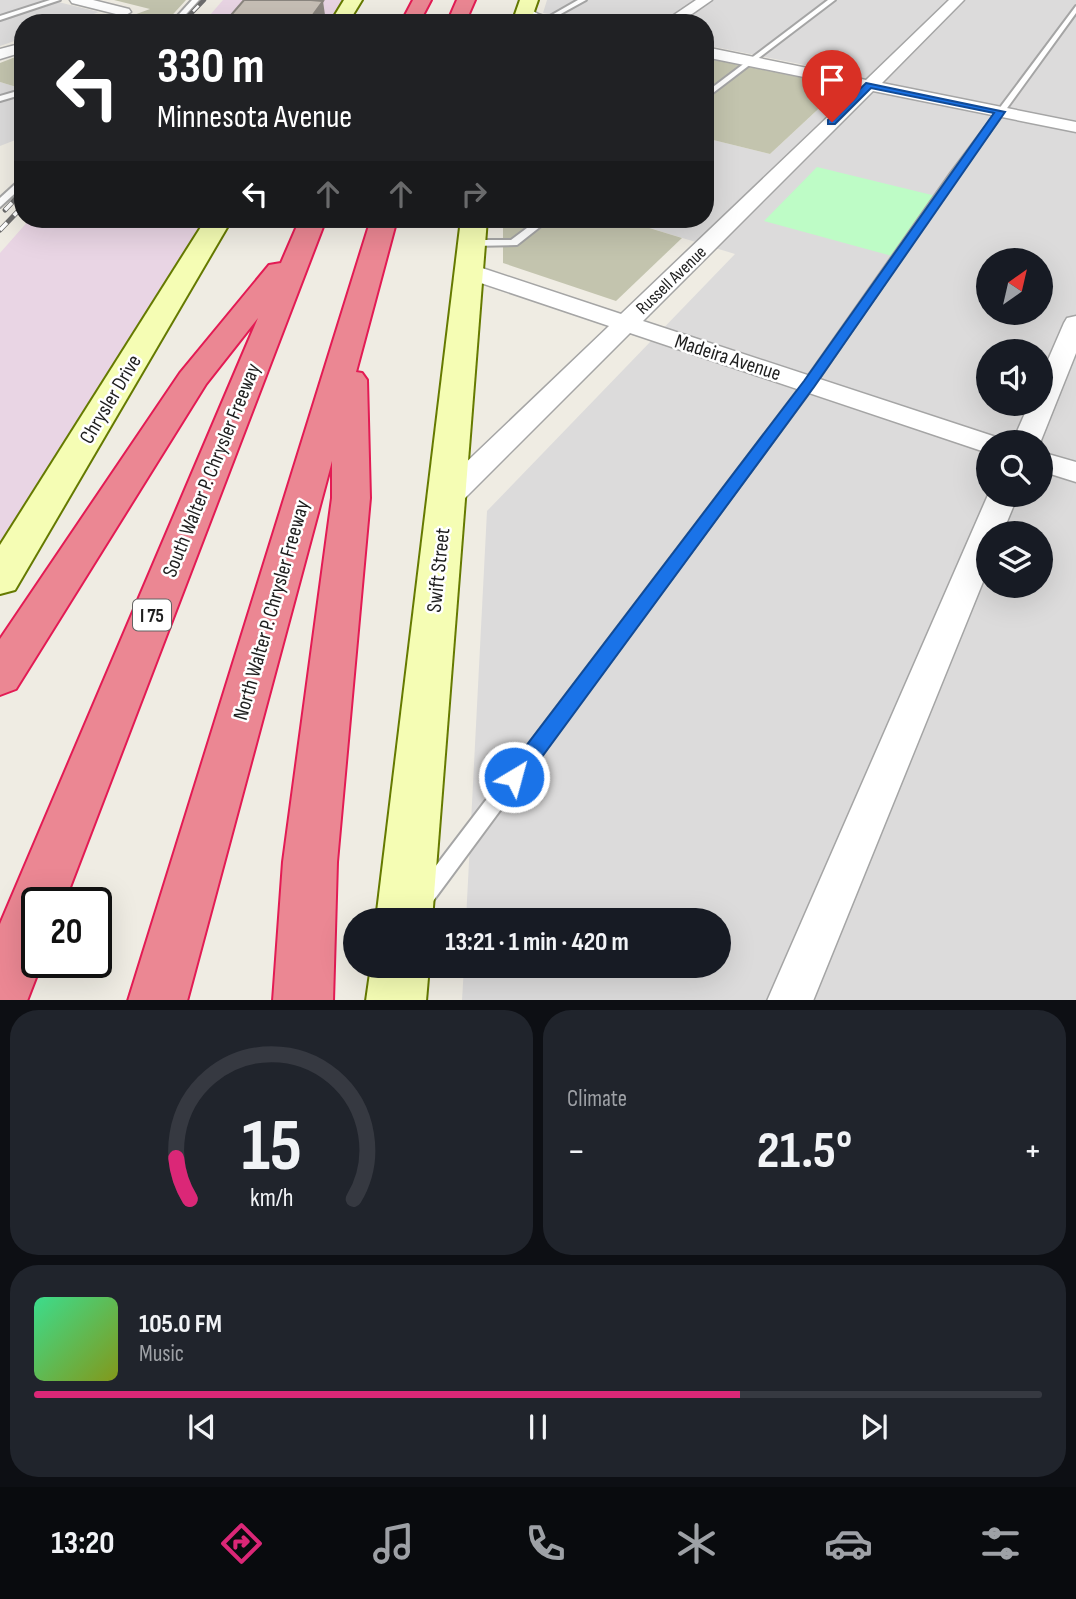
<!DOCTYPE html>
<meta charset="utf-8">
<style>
body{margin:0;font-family:"Sofia Sans Condensed",sans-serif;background:#20242c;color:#f1f3f6;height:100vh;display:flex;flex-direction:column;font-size:26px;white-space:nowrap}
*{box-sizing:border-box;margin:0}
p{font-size:23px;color:#9ea1a6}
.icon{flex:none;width:38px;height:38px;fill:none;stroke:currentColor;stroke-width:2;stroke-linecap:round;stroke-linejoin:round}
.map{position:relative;height:1000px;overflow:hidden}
.drawer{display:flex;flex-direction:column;gap:10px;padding:10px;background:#0d0f14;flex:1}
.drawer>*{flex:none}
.top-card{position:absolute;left:14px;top:14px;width:700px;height:214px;border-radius:28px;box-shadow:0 7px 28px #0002;background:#202124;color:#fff;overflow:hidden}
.needle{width:46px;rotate:34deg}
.controls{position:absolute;left:976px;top:248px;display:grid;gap:14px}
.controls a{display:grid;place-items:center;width:77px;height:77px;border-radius:50%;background:#171b24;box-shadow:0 7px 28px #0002;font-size:35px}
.speed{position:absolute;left:21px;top:887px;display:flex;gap:14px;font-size:35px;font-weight:700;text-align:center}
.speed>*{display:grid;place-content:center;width:91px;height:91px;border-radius:50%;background:#171b24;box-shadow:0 7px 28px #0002;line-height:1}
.speed .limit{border:4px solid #111;border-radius:10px;background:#fff;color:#111}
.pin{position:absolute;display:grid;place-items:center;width:60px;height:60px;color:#fff;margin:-72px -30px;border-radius:50% 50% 50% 0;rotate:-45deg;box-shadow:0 0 7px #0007}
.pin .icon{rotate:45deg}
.me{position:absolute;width:77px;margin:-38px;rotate:37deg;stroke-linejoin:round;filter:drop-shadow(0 0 5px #0008)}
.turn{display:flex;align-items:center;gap:24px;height:147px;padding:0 28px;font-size:32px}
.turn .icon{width:91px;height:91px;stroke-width:2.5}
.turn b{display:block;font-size:49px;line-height:60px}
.lanes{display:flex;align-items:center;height:66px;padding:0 28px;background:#0003;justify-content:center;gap:35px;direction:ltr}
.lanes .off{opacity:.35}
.big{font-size:52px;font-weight:700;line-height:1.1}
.drawer .widget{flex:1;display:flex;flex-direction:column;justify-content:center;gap:10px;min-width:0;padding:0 24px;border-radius:28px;background:#20242c}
.drawer .dial{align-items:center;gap:0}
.dial svg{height:182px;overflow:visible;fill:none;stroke:#363941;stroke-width:7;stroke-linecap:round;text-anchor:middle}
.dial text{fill:#f1f3f6;stroke:none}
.song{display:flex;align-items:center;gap:21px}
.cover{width:84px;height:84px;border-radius:10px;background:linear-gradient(135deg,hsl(150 70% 55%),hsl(70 70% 35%))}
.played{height:7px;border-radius:4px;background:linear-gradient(90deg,#db2777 70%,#363941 70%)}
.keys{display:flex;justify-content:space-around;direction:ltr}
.heat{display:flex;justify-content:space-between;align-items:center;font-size:38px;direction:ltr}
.drawer .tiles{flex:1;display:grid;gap:10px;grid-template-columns:1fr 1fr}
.widget:last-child{grid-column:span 2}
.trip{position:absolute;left:343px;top:908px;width:388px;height:70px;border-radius:35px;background:#171b24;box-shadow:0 7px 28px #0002;font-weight:700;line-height:70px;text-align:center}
.tabs{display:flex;height:112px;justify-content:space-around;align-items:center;background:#090b0e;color:#9ea1a6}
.tabs .icon{width:49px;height:49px}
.tabs .selected{color:#db2777}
.tabs b{font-size:32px;color:#f1f3f6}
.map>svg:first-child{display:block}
.residential{fill:#dcdbdb;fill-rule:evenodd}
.industrial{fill:#e9d5e4}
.construction{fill:#c3c4ae}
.park{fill:#befcc6}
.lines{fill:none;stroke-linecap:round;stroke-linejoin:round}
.service-casing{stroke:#a5a5a5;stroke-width:4}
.minor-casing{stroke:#a5a5a5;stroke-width:3}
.secondary-casing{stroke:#657a00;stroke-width:4}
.motorway-casing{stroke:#e31b54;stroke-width:4}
.service{fill:#fff;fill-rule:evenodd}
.minor{fill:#fff;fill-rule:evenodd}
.secondary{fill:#f5fdb4;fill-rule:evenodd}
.motorway{fill:#eb8793;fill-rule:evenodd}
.rail-far1-casing{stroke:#6c6c6c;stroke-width:4.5}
.rail-casing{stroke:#6c6c6c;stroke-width:5}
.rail-far1{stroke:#fff;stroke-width:2.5;stroke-dasharray:8;stroke-linecap:butt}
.rail{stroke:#fff;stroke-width:3.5;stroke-dasharray:10;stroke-linecap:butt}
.shaded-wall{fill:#8b867f}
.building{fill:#c7bfb6;stroke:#8b867f;stroke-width:2}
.route{fill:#1a73e8;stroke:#114b97;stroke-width:2}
.labels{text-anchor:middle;stroke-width:5;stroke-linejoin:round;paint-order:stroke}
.far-street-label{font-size:18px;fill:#1e1e1e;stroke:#fff}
.shield{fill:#fff;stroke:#626262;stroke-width:2}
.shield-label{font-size:19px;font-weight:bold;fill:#1e1e1e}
.street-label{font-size:21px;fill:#1e1e1e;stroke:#fff}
</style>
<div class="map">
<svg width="1076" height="1001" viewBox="0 0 1076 1001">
<rect width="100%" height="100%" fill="#efece3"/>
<g class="residential">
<polygon points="0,0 50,0 99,12 69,23 23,23 23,38 0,46"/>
<path d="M547,0H1076V1000L462,1001L464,966H719V920H466L487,511L735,254L620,219H705V138L770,154L855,75L705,45V23H594L543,13ZM989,261H1041V313H989ZM989,352H1041V404H989ZM989,443H1041V495H989ZM989,534H1041V586H989Z"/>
<polygon points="0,82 23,89 23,137 0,146"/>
</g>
<g class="industrial">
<polygon points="223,0 343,0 329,23 203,23"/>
<polygon points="30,219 208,219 0,553 0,253"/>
</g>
<g class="construction">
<polygon points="114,0 186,0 165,23 112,23 150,9"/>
<polygon points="23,54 23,89 0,82 0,63"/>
<polygon points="705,58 843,86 770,154 705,138"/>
<polygon points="503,219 620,219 682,238 616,301 503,263"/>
</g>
<polygon class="park" points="817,167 936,196 892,256 764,221"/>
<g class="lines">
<defs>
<g id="service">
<polygon points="50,0 60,0 0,20 0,16"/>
<polygon points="192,0 199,0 178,23 171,23"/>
<polygon points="578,0 586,0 548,21 543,20"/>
<polygon points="828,0 835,0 705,99 705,93"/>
<polygon points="1076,6 1076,13 957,177 813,387 419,920 397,920 400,913 805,381 951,173"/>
<polygon points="14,92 18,94 17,96 0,101 0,96"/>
<polygon points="23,177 23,186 0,207 0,198"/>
<polygon points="539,219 550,219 517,245 471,246 466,243 471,240 511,240"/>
</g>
<g id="minor">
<polygon points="70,0 93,0 129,9 131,12 124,16 72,3"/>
<polygon points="696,0 712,0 679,23 662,23"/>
<polygon points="949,0 964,0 882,83 1076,122 1076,132 873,91 643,321 999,438 1002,443 989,443 989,453 979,450 630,333 456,507 445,510 434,507 430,500 434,493 609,326 460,276 457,271 460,266 476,266 621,314 858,88 705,57 705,47 866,80"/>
<polygon points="525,6 538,14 565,23 528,20 518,10"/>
<polygon points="23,43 23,52 0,59 0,49"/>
<polygon points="1076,316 1076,353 1040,443 1012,443 1029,404 1041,404 1041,376 1064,323 1067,318"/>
<polygon points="1041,452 1076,462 1076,482 1041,471"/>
<polygon points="988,495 1018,495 1002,534 989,534 989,567 813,1001 767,1001"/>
</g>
<g id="secondary">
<polygon points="344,0 362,0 348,23 330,23"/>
<polygon points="520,0 538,0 530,23 512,23"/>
<polygon points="206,219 232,219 15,590 0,594 0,545"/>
<polygon points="461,219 487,219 432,920 376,920"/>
<polygon points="371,966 429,966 426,1001 366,1001"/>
</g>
<g id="motorway">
<polygon points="413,0 431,0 419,23 401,23"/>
<polygon points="457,0 475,0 465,23 447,23"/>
<polygon points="300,219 326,219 64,903 37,903 37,962 42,962 27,1001 0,1001 0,924 258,318 206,384 16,689 0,695 0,639 180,373 269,265 281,263"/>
<polygon points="371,219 397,219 356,372 362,373 367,380 370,498 337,862 333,1001 273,1001 283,862 332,498 332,461 187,1001 128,1001"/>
</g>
</defs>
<use href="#service" class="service-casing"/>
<use href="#minor" class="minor-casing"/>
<use href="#secondary" class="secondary-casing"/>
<use href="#motorway" class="motorway-casing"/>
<use href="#service" class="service"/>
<use href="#minor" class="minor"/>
<use href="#secondary" class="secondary"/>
<use href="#motorway" class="motorway"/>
<defs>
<polyline id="rail-far1" points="182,23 204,0"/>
<g id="rail">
<polyline points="5,210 23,191"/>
<polyline points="0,230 23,206"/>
</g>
</defs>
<use href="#rail-far1" class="rail-far1-casing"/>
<use href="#rail" class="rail-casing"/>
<use href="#rail-far1" class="rail-far1"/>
<use href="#rail" class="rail"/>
</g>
<polygon class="shaded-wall" points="311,0 323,0 317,8 323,1 325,15 319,23 307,23"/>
<polygon class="building" points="244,0 311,0 323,1 307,23 225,22"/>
<polygon class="route" points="866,83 1005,112 814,387 522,784 514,787 507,784 504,777 507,771 804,381 994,113 871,88 835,124 828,124 828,120"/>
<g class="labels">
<g class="far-street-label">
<text transform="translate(671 280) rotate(-44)" y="6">Russell Avenue</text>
</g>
<rect class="shield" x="133" y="599.5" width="38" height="31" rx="5"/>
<g class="shield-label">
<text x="152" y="622">I 75</text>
</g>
<g class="street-label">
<text transform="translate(728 357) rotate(18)" y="7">Madeira Avenue</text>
<text transform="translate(110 399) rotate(-59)" y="7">Chrysler Drive</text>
<text transform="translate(211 470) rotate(-68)" y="7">South Walter P. Chrysler Freeway</text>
<text transform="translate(438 570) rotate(-84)" y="7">Swift Street</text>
<text transform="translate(271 610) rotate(-74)" y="7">North Walter P. Chrysler Freeway</text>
</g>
</g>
</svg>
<div class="controls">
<a><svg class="needle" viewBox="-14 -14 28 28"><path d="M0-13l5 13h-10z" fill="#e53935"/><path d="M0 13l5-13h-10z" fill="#9ea1a6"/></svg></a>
<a><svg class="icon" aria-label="sound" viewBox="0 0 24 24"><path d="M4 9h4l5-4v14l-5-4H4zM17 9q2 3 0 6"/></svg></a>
<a><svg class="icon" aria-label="search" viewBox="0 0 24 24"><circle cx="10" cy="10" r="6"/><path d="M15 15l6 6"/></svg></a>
<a><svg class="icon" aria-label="layers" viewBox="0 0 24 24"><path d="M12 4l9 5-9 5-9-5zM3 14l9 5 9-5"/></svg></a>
</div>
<div class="speed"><div class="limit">20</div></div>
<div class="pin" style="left:832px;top:122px;background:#d93025"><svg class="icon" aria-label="arrive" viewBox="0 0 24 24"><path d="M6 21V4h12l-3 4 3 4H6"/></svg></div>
<svg class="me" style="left:514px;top:777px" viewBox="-20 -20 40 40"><circle r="17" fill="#1a73e8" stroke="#fff" stroke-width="3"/><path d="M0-11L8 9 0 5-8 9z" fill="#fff"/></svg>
<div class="trip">13:21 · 1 min · 420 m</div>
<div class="top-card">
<div class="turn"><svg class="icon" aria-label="left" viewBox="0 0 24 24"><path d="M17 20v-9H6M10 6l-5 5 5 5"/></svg><div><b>330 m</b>Minnesota Avenue</div></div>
<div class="lanes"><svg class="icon" aria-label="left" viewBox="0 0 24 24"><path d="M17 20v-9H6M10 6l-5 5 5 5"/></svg><svg class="icon off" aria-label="ahead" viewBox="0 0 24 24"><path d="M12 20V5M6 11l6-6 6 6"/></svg><svg class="icon off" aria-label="ahead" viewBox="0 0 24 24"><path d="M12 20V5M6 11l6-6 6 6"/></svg><svg class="icon off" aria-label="right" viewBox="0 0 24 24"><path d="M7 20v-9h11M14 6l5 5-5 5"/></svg></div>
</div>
</div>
<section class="drawer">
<div class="tiles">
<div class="widget dial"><svg viewBox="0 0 100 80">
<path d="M14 69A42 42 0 1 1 86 69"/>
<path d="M14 69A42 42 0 0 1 8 51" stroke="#db2777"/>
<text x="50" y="56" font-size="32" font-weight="700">15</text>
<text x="50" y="72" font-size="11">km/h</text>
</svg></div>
<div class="widget"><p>Climate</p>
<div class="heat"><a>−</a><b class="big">21.5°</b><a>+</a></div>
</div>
<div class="widget">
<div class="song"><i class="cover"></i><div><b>105.0 FM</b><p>Music</p></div></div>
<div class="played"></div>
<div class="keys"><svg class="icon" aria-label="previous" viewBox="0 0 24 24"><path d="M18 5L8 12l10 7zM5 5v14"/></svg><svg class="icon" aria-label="pause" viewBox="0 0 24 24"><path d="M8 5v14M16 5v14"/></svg><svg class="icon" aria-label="next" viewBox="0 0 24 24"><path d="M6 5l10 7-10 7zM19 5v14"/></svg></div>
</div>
</div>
</section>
<nav class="tabs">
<b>13:20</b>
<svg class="icon selected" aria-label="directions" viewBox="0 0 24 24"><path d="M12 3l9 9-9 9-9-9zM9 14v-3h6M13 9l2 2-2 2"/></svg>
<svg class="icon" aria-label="music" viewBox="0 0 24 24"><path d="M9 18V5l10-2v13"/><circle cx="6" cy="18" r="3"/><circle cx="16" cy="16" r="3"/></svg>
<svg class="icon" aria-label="phone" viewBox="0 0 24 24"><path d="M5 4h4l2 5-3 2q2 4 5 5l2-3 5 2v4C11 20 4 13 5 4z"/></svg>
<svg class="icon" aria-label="climate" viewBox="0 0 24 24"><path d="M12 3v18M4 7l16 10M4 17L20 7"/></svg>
<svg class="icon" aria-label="car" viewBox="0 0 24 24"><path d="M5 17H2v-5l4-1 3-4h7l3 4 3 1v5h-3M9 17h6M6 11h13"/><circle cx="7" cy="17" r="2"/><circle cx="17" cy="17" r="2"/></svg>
<svg class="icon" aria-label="filters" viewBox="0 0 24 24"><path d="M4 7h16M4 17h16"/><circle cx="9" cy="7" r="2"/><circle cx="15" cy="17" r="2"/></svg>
</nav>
